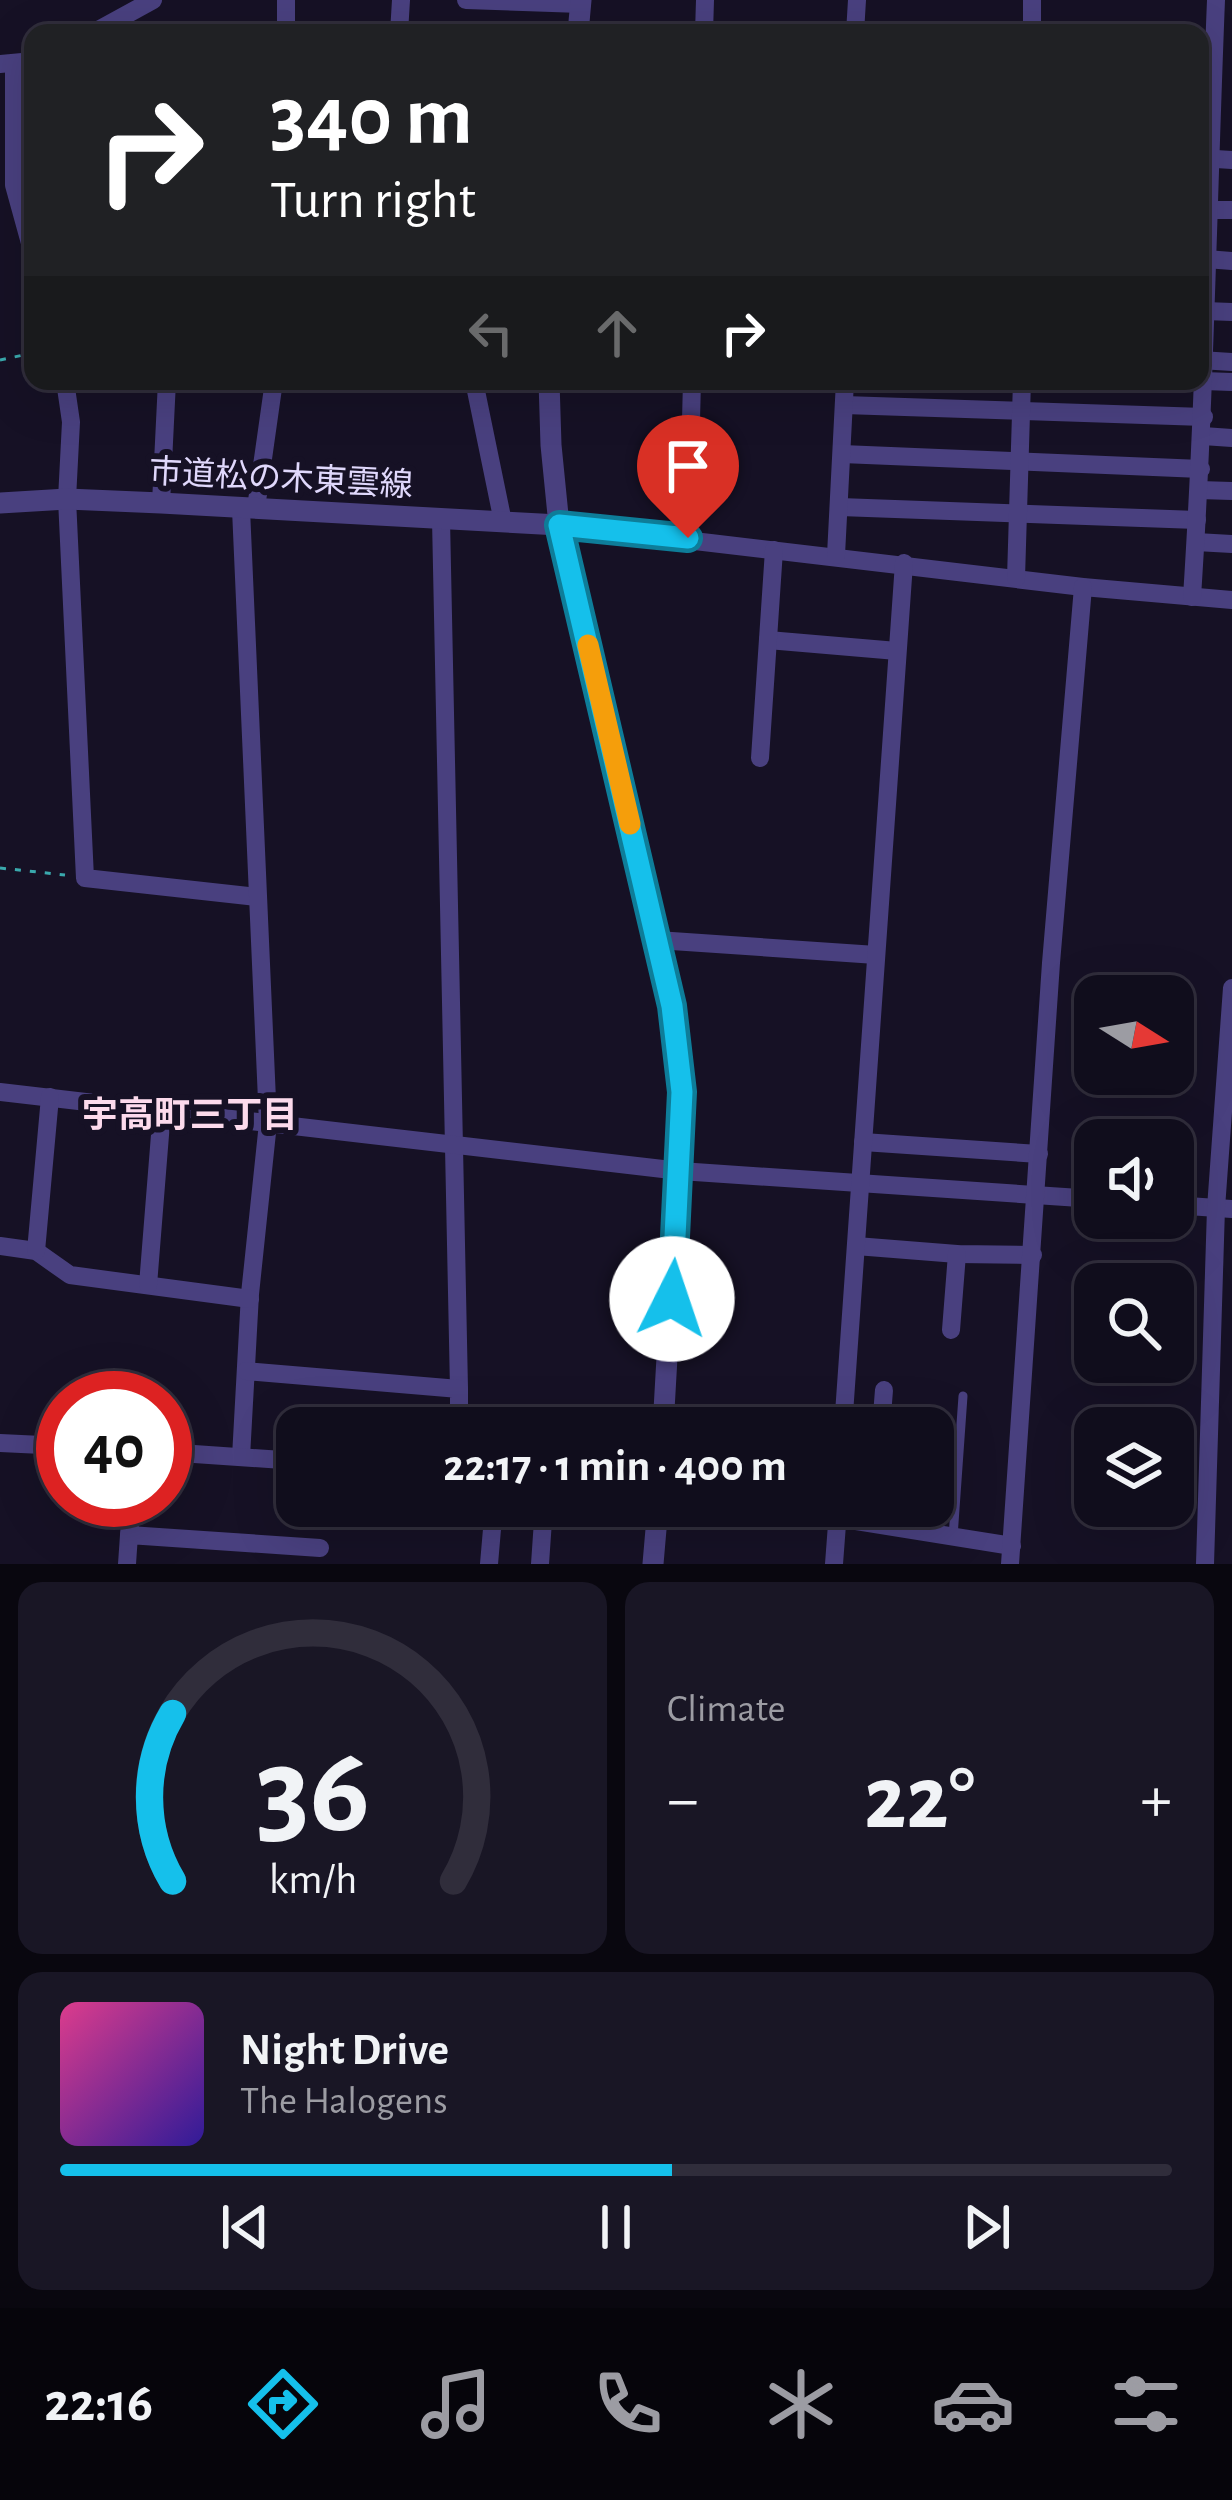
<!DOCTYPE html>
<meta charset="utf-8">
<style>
body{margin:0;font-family:"Alegreya Sans","Noto Sans JP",sans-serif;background:#191625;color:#f1f3f6;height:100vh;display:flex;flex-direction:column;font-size:45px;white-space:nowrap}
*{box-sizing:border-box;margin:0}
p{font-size:39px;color:#9c9ca3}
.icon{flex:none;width:66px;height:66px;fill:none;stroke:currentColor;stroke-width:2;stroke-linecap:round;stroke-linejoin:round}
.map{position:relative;height:1564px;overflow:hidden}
.sheet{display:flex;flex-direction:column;gap:18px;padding:18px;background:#09070f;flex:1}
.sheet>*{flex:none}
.top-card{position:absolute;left:24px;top:24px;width:1185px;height:366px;border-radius:24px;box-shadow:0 12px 48px #0002,0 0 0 3px #302d3b;background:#202124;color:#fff;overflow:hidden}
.needle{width:78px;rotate:101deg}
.fabs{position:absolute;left:1074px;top:975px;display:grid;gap:24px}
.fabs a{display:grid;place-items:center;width:120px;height:120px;border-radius:24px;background:#100d1c;box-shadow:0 12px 48px #0002,0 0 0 3px #302d3b;font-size:60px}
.speed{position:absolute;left:36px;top:1371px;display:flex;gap:24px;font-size:60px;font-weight:700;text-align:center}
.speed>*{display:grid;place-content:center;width:156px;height:156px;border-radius:50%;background:#100d1c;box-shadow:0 12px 48px #0002,0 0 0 3px #302d3b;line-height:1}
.speed .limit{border:18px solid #d22;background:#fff;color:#111}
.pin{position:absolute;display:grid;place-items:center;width:102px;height:102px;color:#fff;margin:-123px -51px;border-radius:50% 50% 50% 0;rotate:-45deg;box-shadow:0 0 12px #0007}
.pin .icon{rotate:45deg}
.me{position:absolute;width:132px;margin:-66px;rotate:4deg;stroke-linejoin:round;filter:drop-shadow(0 0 9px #0008)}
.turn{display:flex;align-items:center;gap:42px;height:252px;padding:0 48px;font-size:54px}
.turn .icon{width:156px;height:156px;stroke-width:2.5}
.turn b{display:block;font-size:84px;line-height:102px}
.lanes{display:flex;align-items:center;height:114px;padding:0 48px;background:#0003;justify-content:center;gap:60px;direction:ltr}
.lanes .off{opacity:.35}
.big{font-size:90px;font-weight:700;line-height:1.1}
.sheet .widget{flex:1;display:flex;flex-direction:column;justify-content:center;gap:18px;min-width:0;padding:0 42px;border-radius:24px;background:#191625}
.sheet .dial{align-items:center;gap:0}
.dial svg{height:312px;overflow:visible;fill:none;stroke:#302d3b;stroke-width:7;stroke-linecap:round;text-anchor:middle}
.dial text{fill:#f1f3f6;stroke:none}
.song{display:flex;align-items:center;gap:36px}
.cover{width:144px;height:144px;border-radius:18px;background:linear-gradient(135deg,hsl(330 70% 55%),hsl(250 70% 35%))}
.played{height:12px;border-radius:6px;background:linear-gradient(90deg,#15c0eb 55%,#302d3b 55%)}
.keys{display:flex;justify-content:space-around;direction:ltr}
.heat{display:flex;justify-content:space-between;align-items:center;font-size:66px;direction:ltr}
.sheet .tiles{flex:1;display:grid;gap:18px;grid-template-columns:1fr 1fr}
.widget:last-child{grid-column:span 2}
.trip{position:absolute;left:276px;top:1407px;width:678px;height:120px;border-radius:24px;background:#100d1c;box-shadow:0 12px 48px #0002,0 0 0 3px #302d3b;font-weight:700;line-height:120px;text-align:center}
.dock{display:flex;height:192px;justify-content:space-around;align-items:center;background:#06050b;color:#9c9ca3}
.dock .icon{width:84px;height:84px}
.dock .selected{color:#15c0eb}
.dock b{font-size:54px;color:#f1f3f6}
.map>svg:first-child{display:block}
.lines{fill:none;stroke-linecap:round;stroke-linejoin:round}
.path{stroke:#3aa9ad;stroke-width:3;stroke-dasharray:6 9;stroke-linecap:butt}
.service{stroke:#49407f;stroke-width:9}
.minor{stroke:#49407f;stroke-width:18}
.tertiary{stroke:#49407f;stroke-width:21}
.route-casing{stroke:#0e7d99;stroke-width:30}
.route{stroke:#15c0eb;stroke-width:21}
.slow{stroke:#f59e0b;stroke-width:21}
.labels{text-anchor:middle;stroke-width:12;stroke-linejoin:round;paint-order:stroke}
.street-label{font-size:33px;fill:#e0d8fc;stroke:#161125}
.neighbourhood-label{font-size:36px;font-weight:bold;fill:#fcdaec;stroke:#161125}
</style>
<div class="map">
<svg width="1232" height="1564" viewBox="0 0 1232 1564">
<rect width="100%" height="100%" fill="#161125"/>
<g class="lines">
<g class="path">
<polyline points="0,360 33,353"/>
<polyline points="0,868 65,875"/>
</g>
<polyline class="service" points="953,1537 963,1396"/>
<g class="minor">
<polyline points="286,0 286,33"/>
<polyline points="466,0 581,4"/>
<polyline points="93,33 153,0"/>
<polyline points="399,33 401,0"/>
<polyline points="704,33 705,0"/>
<polyline points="855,33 857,0"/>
<polyline points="1032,33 1032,0"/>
<polyline points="0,64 33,61"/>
<polyline points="14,66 14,185 33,254"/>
<polyline points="1200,158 1232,160"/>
<polyline points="1200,210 1232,210"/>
<polyline points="1206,259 1232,261"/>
<polyline points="1205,311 1232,312"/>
<polyline points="1200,360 1232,362"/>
<polyline points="65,381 71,422 67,499 85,878 257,897"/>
<polyline points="474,381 503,522"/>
<polyline points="1203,381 1232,382"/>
<polyline points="844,405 1204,417"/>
<polyline points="1203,436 1232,438"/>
<polyline points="842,454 1201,469"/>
<polyline points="1199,490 1232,491"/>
<polyline points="161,503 167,381"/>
<polyline points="840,507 1197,520"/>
<polyline points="256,508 274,381"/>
<polyline points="241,509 268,1123 250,1294 241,1457"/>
<polyline points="441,519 459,1389"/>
<polyline points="559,525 1083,587 1232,600"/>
<polyline points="688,538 692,381"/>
<polyline points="1196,542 1232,544"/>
<polyline points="836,555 845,381"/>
<polyline points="1016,578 1022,381"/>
<path d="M1192,597C1205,398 1208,199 1216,0"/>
<polyline points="768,640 897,651"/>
<polyline points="760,758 774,550"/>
<polyline points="657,940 876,955"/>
<polyline points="0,1092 680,1171 1095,1199"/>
<polyline points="863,1142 1039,1154"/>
<polyline points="1173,1205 1232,1209"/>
<polyline points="0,1246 36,1251 70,1275 250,1299"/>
<polyline points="856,1246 957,1254 1033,1255"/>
<polyline points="36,1251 50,1097"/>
<polyline points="148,1285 162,1110"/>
<polyline points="951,1330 957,1254"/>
<polyline points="246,1371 459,1389 459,1428"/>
<polyline points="843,1428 904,563"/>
<polyline points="881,1428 884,1390"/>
<polyline points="0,1443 63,1446"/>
<polyline points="165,1452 297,1461"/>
<polyline points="762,1506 1012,1546"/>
<polyline points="129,1535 132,1500"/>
<polyline points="127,1564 129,1535 320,1548"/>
<polyline points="489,1564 494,1506"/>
<polyline points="540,1564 544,1506"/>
<polyline points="834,1564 838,1511"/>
<polyline points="1010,1564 1051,963 1083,587"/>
<polyline points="1205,1564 1216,1208 1232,988"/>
</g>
<g class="tertiary">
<polyline points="578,33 581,0"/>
<polyline points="549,381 551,445 559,525 672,1006 682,1092 663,1428"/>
<polyline points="0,503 67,499 161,503 559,525"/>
<polyline points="653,1564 658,1506"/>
</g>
</g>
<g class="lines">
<defs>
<polyline id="route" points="672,1299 682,1092 672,1006 559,525 688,538"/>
</defs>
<use href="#route" class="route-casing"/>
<use href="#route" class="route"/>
<polyline class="slow" points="588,645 630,824"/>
</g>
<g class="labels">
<g class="street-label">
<text transform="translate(281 477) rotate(3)" y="12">市道松の木東雲線</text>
</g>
<g class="neighbourhood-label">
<text x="190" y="1127">宇高町三丁目</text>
</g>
</g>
</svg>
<div class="fabs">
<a><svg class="needle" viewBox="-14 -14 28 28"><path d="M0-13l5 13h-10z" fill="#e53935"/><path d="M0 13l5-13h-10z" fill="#9c9ca3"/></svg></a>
<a><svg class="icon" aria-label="sound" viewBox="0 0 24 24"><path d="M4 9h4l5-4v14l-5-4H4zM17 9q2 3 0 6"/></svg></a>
<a><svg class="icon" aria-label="search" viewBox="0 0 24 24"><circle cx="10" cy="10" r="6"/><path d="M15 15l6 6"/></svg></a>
<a><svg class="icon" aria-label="layers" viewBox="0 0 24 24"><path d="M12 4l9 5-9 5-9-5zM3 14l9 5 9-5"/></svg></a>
</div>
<div class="speed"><div class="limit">40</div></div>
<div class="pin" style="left:688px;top:538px;background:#d93025"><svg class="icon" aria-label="arrive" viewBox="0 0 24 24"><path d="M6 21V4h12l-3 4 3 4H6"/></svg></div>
<svg class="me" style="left:672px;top:1299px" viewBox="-20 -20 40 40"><circle r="19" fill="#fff"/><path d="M0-13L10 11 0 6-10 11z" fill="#15c0eb"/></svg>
<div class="trip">22:17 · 1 min · 400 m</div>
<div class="top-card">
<div class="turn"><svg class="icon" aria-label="right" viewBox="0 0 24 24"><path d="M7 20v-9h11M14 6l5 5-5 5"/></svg><div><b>340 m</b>Turn right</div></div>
<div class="lanes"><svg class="icon off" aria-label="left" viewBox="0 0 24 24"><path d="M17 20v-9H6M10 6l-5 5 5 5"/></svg><svg class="icon off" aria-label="ahead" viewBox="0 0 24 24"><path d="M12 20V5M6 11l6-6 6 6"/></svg><svg class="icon" aria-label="right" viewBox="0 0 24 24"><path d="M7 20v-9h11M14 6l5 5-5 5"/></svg></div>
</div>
</div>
<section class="sheet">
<div class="tiles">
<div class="widget dial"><svg viewBox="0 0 100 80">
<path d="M14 69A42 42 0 1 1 86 69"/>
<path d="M14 69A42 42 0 0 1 14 26" stroke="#15c0eb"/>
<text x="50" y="56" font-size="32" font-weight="700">36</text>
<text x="50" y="72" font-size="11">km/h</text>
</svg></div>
<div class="widget"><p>Climate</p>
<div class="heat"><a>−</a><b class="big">22°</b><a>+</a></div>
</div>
<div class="widget">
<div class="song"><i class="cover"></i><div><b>Night Drive</b><p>The Halogens</p></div></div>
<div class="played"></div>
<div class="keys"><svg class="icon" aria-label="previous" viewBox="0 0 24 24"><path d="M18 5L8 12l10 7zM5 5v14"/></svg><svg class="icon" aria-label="pause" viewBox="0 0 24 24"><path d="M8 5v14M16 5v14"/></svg><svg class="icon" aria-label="next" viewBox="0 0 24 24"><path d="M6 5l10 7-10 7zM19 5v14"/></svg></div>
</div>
</div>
</section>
<nav class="dock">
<b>22:16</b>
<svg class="icon selected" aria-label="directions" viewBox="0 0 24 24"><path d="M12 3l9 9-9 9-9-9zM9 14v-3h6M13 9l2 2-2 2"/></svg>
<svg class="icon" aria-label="music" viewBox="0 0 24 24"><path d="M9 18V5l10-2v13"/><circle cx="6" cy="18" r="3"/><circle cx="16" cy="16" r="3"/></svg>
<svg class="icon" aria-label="phone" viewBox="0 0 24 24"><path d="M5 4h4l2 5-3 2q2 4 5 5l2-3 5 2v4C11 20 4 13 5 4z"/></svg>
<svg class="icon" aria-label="climate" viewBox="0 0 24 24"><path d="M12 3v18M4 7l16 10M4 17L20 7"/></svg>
<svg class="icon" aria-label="car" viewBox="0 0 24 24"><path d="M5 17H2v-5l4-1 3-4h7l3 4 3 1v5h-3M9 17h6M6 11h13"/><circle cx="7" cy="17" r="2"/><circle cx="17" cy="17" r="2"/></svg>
<svg class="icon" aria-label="filters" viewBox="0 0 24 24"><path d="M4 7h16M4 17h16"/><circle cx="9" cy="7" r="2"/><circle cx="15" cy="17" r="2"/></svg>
</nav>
